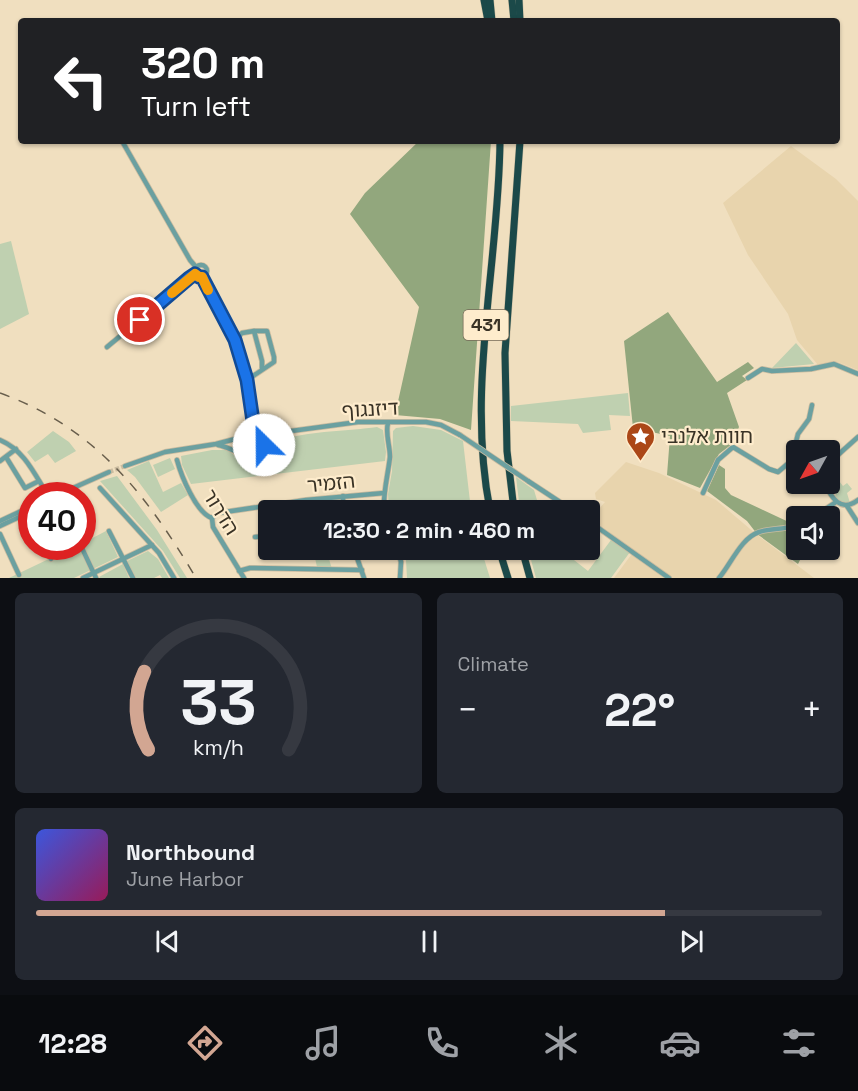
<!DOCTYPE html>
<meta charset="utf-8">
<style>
body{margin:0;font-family:"Space Grotesk","Noto Sans Hebrew",sans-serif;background:#242831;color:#f1f3f6;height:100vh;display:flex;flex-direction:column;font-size:22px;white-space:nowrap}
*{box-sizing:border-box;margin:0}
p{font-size:20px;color:#9ea1a6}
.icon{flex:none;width:33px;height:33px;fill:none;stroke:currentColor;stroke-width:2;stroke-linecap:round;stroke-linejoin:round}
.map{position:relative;height:578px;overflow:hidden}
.sheet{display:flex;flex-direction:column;gap:15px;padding:15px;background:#0d0f14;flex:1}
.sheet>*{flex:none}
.hud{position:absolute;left:18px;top:18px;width:822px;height:126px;border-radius:6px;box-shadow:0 2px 4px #0004;background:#202124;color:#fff;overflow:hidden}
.needle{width:39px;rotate:230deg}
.controls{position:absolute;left:786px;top:440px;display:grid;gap:12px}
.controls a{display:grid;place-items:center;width:54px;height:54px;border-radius:6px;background:#171b24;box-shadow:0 2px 4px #0004;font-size:30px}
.speed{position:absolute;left:18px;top:482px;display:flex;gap:12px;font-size:30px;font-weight:700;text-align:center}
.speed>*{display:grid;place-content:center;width:78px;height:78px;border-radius:50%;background:#171b24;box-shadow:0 2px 4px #0004;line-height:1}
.speed .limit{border:9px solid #d22;background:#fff;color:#111}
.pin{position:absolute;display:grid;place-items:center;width:51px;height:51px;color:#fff;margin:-26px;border:3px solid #fff;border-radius:50%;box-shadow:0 2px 6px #0007}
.me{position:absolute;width:66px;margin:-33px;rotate:337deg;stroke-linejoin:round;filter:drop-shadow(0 0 4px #0008)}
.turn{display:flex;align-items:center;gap:21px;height:126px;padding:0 24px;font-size:27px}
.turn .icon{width:78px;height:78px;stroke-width:2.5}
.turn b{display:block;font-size:42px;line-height:51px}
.big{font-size:45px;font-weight:600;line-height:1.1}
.sheet .widget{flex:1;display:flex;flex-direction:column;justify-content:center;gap:9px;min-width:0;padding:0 21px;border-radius:9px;background:#242831}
.sheet .dial{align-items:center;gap:0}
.dial svg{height:156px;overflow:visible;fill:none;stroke:#363941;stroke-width:7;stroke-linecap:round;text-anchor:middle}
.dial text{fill:#f1f3f6;stroke:none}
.song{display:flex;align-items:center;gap:18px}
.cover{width:72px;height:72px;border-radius:9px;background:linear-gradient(135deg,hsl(230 70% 55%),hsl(330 70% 35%))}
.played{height:6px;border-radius:3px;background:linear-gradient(90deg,#d2a692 80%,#363941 80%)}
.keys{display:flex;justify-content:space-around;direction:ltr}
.heat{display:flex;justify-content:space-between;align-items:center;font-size:33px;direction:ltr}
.sheet .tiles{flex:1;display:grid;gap:15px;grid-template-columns:1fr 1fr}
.widget:last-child{grid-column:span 2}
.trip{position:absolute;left:258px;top:500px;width:342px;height:60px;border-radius:6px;background:#171b24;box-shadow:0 2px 4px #0004;font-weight:600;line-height:60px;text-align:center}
.dock{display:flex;height:96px;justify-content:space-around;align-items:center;background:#090b0e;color:#9ea1a6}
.dock .icon{width:42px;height:42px}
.dock .current{color:#d2a692}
.dock b{font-size:27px;color:#f1f3f6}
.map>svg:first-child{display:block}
.built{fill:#e8d4ad}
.green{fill:#bfd0b0}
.forest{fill:#92a77d}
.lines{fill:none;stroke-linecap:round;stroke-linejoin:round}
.minor-tunnel{stroke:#cbbca0;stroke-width:4.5;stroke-dasharray:4.5 2;stroke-linecap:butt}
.minor-casing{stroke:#cbbca0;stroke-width:6}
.highway-casing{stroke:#cbbca0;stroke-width:8}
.minor{stroke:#6ba0a0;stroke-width:4.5}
.highway{stroke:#1b4949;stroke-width:7}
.rail{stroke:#685e4c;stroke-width:1.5;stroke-dasharray:10 10;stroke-linecap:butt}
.minor-bridge-casing{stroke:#cbbca0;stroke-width:6;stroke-linecap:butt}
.minor-bridge{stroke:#6ba0a0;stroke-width:4.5}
.route-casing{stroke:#114b97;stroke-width:15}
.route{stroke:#1a73e8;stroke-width:10}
.slow{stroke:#f59e0b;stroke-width:10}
.labels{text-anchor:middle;stroke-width:4.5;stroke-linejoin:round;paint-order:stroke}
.shield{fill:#feeccc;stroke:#746a57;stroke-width:1.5}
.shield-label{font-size:18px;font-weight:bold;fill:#393225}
.street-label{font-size:20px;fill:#393225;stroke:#feeccc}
.poi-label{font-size:20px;fill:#393225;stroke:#feeccc;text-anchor:start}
</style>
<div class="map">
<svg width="858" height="578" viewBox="0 0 858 578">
<rect width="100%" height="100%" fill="#f0dfbf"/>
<g class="built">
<polygon points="791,146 836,179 858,201 858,370 838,362 829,362 818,365 797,340 788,314 748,255 723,203"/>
<polygon points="626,462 659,473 716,500 756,534 814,578 614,578 634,551 591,518 605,502 596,499 595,493"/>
</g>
<g class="green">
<polygon points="11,241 29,314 0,329 0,244"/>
<polygon points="796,343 814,364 772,368"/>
<polygon points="628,393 630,416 609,415 611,430 583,433 578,424 511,421 511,406"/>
<polygon points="413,426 441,430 463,441 471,510 389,510 388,494 392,471 393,431 396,428"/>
<path d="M377,427L383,430L386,452L385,461L191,484L182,465L181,456L212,450H229C233,455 238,459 245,458C266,457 268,445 285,439C311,431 349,431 377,427Z"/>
<polygon points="53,431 69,442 76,451 55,463 48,454 35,462 27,452"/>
<polygon points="170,458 175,469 158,477 153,465"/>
<polygon points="149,461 163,492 181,483 188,495 161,512 135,477 127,470"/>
<polygon points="117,476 157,530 187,578 180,578 163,551 100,481"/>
<polygon points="516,477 534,490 540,510 520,510"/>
<polygon points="839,481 843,486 847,483 852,489 847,493 850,503 842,503 835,497"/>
<polygon points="106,531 118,557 74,578 9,578 76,546 82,546 83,543"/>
<polygon points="611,540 630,552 611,578 536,578 528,549 560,549 588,571"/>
<polygon points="313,549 326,549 332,569 317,567"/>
<polygon points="403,549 481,549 490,578 407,578 406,560"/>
<polygon points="148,551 158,559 169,578 162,578 160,575 154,578 136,578 127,561"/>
<polygon points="123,564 129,578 100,578 99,577"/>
</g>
<g class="forest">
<polygon points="419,141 491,141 471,430 440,419 395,415 419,307 350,214 365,193"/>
<polygon points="668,312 717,382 748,362 754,368 742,376 747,380 727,393 739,427 732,444 719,454 700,488 667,475 670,436 633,428 624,341"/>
<polygon points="719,465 725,469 725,488 731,495 793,524 768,531 784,531 796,527 796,549 799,549 803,554 798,564 757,534 747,521 707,491"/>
</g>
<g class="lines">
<polyline class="minor-tunnel" points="109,472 125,466"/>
<defs>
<g id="minor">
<polyline points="122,141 190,260 196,267"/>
<circle cx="201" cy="271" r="6"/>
<polyline points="202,277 235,340 247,380 255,435"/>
<polyline points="235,340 242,333 254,331 262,361 262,368"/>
<polyline points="107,347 195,274"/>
<polyline points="748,378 762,369 772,371 811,369 834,364 858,374"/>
<polyline points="247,380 274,362 274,357 267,331 254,331"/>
<path d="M0,440C24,450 34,473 47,494"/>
<path d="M218,445C232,447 247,462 261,450C266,446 269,440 274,435"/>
<polyline points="6,457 25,488 39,481"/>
<polyline points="792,459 796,467"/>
<path d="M177,460C181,475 196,513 212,518"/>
<polyline points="0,461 16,449"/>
<polyline points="830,462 858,437"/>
<polyline points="125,466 165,452 216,444 239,438 358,422 426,422 441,425 460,435"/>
<polyline points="528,481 572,510"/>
<path d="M825,483C831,498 841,513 858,500"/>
<polyline points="100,488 159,553 174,578"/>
<polyline points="703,493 718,460 733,447 769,469 778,472 791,461 798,434 809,419 812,405"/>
<polyline points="46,495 73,488 109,472"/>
<polyline points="343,496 343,510"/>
<polyline points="847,506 858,523"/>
<path d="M384,510C383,492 388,475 390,457C390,445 385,434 388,423"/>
<polyline points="815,516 836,502"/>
<polyline points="212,518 218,513 306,500 384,493"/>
<polyline points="212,518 213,527 244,578"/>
<polyline points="0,521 32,506"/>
<polyline points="590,522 669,578"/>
<polyline points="0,526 32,511"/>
<polyline points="109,531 133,578"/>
<polyline points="0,534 19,575"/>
<polyline points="255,537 268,536"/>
<polyline points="44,546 51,559"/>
<polyline points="81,546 96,578"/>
<polyline points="354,549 364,578"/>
<polyline points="398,549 401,562 400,578"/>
<polyline points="239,571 250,568 362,570"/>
<polyline points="83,578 152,545"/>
<path d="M719,578C731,564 741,538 759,532C771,528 784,530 796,525"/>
</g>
<g id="highway">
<polyline points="484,0 488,21"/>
<polyline points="490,0 492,21"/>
<polyline points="512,0 514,21"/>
<polyline points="519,0 520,21"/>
<path d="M490,510C466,388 499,263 500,141"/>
<polyline points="514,510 507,451 505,353 520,141"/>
<polyline points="499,549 508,578"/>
<polyline points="522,549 530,578"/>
</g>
</defs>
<use href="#minor" class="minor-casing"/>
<use href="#highway" class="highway-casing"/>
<use href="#minor" class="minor"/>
<use href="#highway" class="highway"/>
<path class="rail" d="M0,393C96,428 146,494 196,578"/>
<defs>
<polyline id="minor-bridge" points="460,435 528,481"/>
</defs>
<use href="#minor-bridge" class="minor-bridge-casing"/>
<use href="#minor-bridge" class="minor-bridge"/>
</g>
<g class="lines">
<defs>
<polyline id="route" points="140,320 189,278 195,274 199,277 202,277 235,340 247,380 255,435 262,438 264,445"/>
</defs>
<use href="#route" class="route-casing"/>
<use href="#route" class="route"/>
<polyline class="slow" points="172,293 195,274 199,277 202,277 208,290"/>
</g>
<defs>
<symbol id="sight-pin" viewBox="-11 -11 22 30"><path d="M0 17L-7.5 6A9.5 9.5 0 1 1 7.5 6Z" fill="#ab4717" stroke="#feeccc"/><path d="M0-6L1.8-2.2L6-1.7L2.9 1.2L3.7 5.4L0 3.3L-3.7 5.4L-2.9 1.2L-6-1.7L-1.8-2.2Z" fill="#fff"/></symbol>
</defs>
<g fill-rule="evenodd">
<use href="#sight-pin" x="624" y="420" width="33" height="45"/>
</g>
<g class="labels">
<rect class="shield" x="463.5" y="310" width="45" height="30" rx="4.5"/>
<g class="shield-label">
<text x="486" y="331">431</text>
</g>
<g class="street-label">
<text transform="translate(370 409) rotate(-3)" y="7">דיזנגוף</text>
<text transform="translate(331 483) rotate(-6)" y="7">הזמיר</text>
<text transform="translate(221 512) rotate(58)" y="7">הדרור</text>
</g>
<g class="poi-label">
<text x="661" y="443">חוות אלנבי</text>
</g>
</g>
</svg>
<div class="controls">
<a><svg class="needle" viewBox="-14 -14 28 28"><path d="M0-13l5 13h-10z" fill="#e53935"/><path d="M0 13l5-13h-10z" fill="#9ea1a6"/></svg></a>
<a><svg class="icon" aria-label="sound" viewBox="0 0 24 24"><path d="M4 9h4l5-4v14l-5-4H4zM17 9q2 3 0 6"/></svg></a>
</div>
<div class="speed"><div class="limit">40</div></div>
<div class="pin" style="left:140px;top:320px;background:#d93025"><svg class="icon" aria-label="arrive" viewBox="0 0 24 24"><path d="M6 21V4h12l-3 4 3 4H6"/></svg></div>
<svg class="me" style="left:264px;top:445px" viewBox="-20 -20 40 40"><circle r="19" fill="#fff"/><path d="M0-13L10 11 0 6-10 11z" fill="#1a73e8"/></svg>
<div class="trip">12:30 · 2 min · 460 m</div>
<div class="hud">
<div class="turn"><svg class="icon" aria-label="left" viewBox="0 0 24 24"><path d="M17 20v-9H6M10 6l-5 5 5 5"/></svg><div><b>320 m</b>Turn left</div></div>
</div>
</div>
<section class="sheet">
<div class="tiles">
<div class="widget dial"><svg viewBox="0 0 100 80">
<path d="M14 69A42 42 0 1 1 86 69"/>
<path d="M14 69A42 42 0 0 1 12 29" stroke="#d2a692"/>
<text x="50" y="56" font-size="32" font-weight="700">33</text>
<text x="50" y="72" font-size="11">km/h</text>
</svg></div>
<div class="widget"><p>Climate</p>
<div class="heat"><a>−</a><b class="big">22°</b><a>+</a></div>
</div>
<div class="widget">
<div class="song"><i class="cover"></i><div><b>Northbound</b><p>June Harbor</p></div></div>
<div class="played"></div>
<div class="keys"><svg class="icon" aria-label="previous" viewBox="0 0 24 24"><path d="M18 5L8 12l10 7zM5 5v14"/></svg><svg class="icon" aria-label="pause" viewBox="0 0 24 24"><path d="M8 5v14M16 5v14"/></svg><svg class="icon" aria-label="next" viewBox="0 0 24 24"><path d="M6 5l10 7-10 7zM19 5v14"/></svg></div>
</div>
</div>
</section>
<nav class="dock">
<b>12:28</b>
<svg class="icon current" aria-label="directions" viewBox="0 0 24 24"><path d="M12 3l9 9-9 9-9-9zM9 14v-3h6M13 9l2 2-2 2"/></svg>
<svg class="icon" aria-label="music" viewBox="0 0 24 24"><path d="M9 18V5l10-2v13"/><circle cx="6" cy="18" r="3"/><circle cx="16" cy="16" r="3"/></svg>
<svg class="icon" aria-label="phone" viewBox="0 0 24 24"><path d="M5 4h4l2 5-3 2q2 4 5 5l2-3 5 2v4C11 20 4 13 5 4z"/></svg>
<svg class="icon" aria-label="climate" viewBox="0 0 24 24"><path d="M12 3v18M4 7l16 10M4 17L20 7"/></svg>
<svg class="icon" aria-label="car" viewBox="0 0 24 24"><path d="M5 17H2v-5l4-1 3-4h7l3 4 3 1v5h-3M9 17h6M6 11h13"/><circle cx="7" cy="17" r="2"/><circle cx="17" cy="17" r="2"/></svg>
<svg class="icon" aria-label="filters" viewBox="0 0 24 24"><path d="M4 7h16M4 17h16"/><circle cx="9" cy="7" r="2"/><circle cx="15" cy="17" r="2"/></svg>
</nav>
